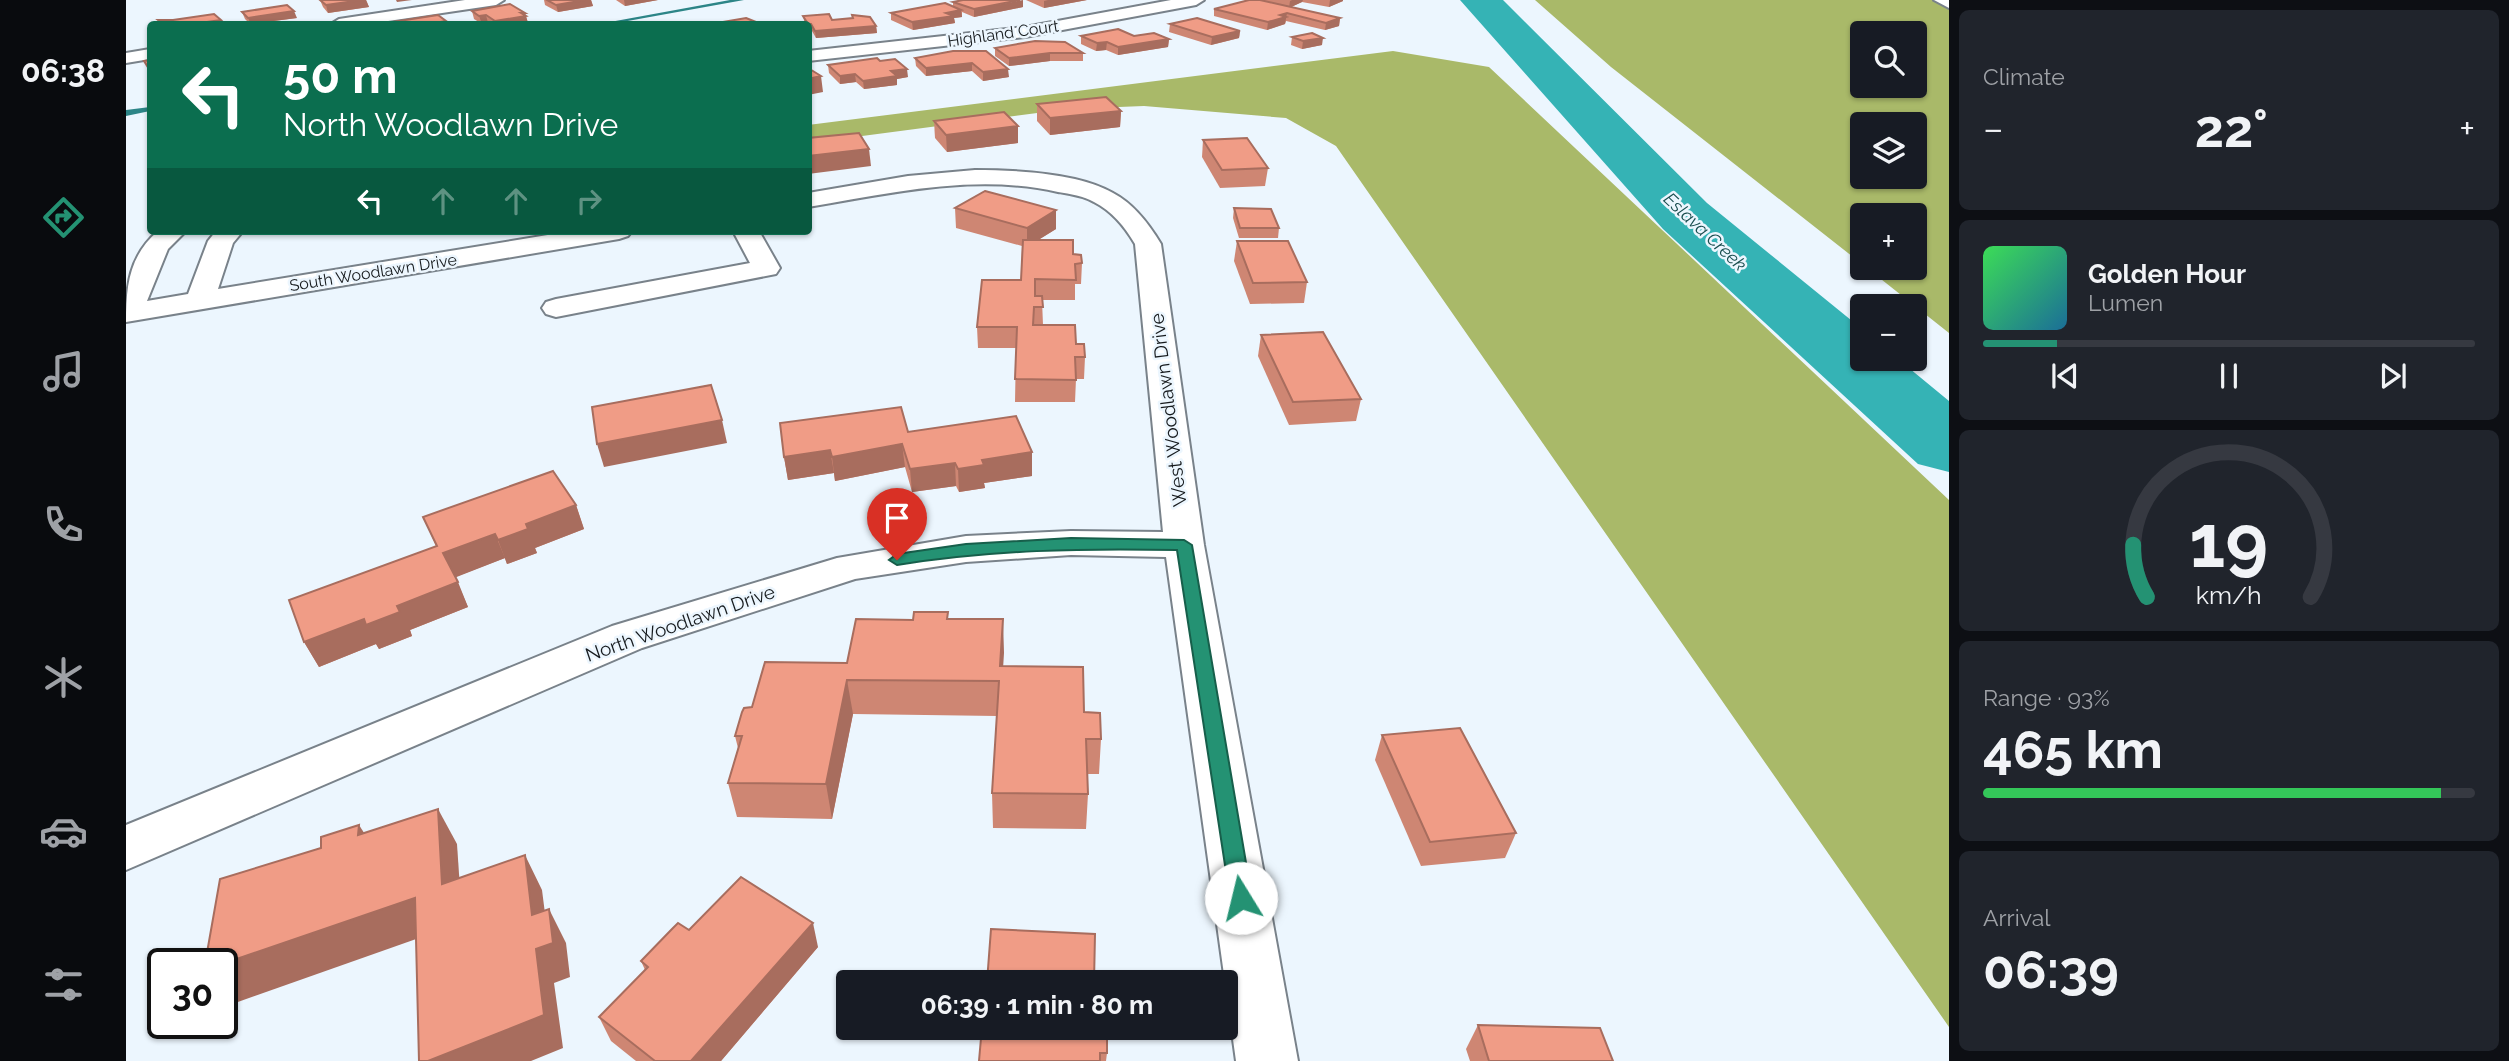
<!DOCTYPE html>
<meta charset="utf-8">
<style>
body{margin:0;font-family:Raleway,sans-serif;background:#20242c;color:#f1f3f6;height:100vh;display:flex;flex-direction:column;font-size:26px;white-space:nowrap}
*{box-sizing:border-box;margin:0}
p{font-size:23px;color:#9ea1a6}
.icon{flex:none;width:38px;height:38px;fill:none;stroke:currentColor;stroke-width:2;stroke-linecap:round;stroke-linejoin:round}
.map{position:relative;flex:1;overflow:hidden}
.details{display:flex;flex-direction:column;gap:10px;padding:10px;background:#0d0f14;width:560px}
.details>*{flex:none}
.guide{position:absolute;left:21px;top:21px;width:665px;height:214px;border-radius:7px;box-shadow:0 2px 5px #0004;background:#0b6e4f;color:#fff;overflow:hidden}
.controls{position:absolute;left:1724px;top:21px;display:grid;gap:14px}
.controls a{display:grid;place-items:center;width:77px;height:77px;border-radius:7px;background:#171b24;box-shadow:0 2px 5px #0004;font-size:35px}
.speed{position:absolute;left:21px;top:948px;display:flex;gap:14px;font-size:35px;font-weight:700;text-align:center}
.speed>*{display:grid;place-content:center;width:91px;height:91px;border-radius:50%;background:#171b24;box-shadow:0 2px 5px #0004;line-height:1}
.speed .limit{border:4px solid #111;border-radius:10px;background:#fff;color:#111}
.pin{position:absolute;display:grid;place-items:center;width:60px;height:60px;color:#fff;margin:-72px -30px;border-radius:50% 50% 50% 0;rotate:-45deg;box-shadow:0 0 7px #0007}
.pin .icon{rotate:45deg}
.me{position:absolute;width:77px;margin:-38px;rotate:351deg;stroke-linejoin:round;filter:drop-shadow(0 0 5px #0008)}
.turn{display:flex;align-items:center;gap:24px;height:147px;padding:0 21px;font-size:32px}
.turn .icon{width:91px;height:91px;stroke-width:2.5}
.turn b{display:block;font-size:49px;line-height:60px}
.lanes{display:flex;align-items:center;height:66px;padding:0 21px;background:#0003;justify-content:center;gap:35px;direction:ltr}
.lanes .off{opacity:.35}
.big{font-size:52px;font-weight:700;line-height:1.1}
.details .tile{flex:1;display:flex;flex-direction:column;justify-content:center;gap:10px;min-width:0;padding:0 24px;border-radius:10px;background:#20242c}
.details .dial{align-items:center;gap:0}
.dial svg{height:182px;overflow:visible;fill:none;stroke:#363941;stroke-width:7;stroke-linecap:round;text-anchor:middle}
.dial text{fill:#f1f3f6;stroke:none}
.song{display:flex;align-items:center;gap:21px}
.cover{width:84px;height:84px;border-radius:10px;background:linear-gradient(135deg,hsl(130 70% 55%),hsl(200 70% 35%))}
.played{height:7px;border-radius:4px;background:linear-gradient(90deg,#249273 15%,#363941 15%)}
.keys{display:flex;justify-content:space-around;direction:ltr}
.heat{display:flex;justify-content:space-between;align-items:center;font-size:38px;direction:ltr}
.charge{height:10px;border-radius:5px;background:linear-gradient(90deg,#34c759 93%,#363941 0)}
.trip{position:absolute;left:710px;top:970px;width:402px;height:70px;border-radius:7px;background:#171b24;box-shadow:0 2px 5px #0004;font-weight:700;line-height:70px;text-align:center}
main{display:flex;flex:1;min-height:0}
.dock{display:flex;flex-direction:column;width:126px;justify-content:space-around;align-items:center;background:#090b0e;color:#9ea1a6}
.dock .icon{width:49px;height:49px}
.dock .selected{color:#249273}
.dock b{font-size:32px;color:#f1f3f6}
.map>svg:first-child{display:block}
.forest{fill:#a9b969;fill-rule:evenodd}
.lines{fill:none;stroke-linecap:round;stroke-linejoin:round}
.stream{fill:#2c8587;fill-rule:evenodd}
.river{fill:#35b3b5;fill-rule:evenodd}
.street-casing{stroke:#79828a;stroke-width:4}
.street{fill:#fff;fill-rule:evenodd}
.wall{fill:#ce8673}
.shaded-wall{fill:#a86d5e}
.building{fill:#f09c86;stroke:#a86d5e;stroke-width:2}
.route{fill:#249273;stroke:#175f4b;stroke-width:2}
.labels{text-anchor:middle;stroke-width:5;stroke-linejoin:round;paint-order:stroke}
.far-street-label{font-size:16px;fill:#161a1d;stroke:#ecf6fe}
.far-water-label{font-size:18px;font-style:italic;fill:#1a4e4f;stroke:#ecf6fe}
.street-label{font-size:19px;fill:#161a1d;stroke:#ecf6fe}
</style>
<main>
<nav class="dock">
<b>06:38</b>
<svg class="icon selected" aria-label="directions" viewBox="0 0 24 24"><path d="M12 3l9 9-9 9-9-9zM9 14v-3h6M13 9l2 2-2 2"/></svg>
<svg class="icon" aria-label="music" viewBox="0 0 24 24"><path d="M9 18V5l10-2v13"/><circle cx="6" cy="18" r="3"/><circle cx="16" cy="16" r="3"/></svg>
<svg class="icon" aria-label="phone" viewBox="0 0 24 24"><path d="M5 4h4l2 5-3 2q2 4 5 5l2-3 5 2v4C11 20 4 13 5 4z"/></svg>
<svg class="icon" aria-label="climate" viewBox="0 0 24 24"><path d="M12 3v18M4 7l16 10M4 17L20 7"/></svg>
<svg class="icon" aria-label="car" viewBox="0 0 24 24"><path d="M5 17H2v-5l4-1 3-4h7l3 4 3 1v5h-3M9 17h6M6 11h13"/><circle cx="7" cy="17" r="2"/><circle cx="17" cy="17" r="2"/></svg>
<svg class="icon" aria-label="filters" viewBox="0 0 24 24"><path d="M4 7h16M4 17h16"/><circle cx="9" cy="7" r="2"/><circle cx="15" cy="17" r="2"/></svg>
</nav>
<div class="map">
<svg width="1823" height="1061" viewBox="0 0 1823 1061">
<rect width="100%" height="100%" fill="#ecf6fe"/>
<g class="forest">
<path d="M1409,0H1808L1823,6V333L1741,268H1788V215H1736V264L1485,67ZM1736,33H1788V86H1736ZM1736,124H1788V177H1736Z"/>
<polygon points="1267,51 1363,67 1823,500 1823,1027 1210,146 1160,118 1018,106 942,109 683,143 682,125"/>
</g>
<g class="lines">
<g class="stream">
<polygon points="604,0 618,0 485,24 473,24"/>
<polygon points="24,107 24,111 0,116 0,110"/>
</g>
<polygon class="river" points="1334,0 1377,0 1581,203 1736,329 1736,359 1772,359 1823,401 1823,472 1792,464 1537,229"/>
<defs>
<g id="street">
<polygon points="339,0 378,0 370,5 242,24 205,24 213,19"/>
<polygon points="1045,0 1078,0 1070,5 899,37 682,61 682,51 899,27"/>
<polygon points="1808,0 1823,0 1823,8"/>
<polygon points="24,49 24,59 0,63 0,53"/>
<path d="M849,170C888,170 953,173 987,193C1008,204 1023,224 1035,244L1078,545L1172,1061H1110L1040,557L945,555L840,562L729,579L516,648L0,870V825L486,626L711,558L840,536L945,531L1037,532L1009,244C999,227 986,211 968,202C958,196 944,194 932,192C850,173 765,193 682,207V193L782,176Z"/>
<path d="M32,231H60L42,249L21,301L62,294L82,241L90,231H117L107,243L92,289L446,231H506L502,236L493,239L0,322C0,286 3,256 32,231Z"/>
<polygon points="607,231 633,231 654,268 650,274 430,317 420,314 416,308 420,302 430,299 624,263"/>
</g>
</defs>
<use href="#street" class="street-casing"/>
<use href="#street" class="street"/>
</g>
<g class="wall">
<polygon points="194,0 240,0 243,7 202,13 197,7"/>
<polygon points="418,0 465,0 467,6 432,12 419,5"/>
<polygon points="490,0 532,0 499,6"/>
<polygon points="900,0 961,0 918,8"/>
<polygon points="1137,0 1217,0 1217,1 1203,7 1176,2 1165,7 1214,18 1213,26 1199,30 1160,21 1159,24 1141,30 1088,16 1088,9"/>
<polygon points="827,2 897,7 848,17 836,12 836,17 828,18 829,23 787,30 765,20 765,13 827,7"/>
<polygon points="346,11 399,13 402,23 395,24 365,24 362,23 356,24 348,19"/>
<polygon points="116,12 171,18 124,24 119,19"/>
<polygon points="726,15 750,26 751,33 690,38 686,31 683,31 682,24 679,24 677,16 706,20 726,18"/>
<polygon points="1044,24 1114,31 1113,38 1085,45 1043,32"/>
<polygon points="955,36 1008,36 1043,39 1042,47 992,55 980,50 970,51 955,44"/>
<polygon points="1166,37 1196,45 1176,49 1165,45"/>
<polygon points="869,48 957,53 957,61 924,61 883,66 869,56"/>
<polygon points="827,51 883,77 857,81 846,71 800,76 790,66 789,58"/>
<polygon points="754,61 782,77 771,79 771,85 738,89 730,82 714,84 703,73 702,65"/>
<polygon points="911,104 995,111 994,127 924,135 911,121"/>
<polygon points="808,121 892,126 892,143 821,152 809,138"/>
<polygon points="1077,140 1142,168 1139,186 1094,188 1076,157"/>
<polygon points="829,208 930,229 912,240 947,254 956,263 955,284 949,284 949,300 916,300 917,325 950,344 959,357 958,379 950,379 949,402 889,402 890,348 852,348 851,327 895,280 896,246 830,228"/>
<polygon points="1108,208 1153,228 1152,238 1113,238 1107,218"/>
<polygon points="1111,241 1181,282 1178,303 1124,304 1108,261"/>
<polygon points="1135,335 1235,399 1230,421 1163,425 1132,356"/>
<polygon points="782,432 906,476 858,483 859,488 833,492 830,486 786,492 779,467 709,481 708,473 662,480 658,457"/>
<polygon points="450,505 458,529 409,548 411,553 381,564 379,558 329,577 342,607 284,630 286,636 253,649 250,644 193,667 178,642 310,546 297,517"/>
<polygon points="822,619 877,619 877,666 958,712 975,739 973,774 961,774 962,794 960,829 867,828 866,793 871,716 727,714 706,819 611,817 602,783 612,748 609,736 626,707 721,663 787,620"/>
<polygon points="1256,735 1390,833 1379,858 1295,866 1249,760"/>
<polygon points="563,930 692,947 595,1061 510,1061 485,1041 473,1017 519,970 515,961"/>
<polygon points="1352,1025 1487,1061 1344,1061 1340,1049"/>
<polygon points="981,1053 980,1061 853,1061"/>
</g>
<g class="shaded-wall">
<polygon points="236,0 240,0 243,7 202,13 200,5"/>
<polygon points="270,0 286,0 271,2"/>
<polygon points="459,0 465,0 467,6 432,12 430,5"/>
<polygon points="498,0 532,0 499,6"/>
<polygon points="897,0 897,7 848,17 848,9"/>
<polygon points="922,0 961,0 918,8 918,1"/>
<polygon points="1166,0 1177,0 1176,2 1163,8 1164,1"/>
<polygon points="1204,0 1217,0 1217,1 1203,7"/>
<polygon points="835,10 836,17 828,18 829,23 787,30 786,22 820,13"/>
<polygon points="168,11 171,18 125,24 122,18"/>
<polygon points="395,13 399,13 402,23 370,24 369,21"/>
<polygon points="1161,13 1159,24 1141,30 1142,22 1154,15"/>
<polygon points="360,15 362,23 356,24 353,16"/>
<polygon points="1214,18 1213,26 1199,30 1200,23"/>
<polygon points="95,20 97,24 67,24"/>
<polygon points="320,21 321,24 304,24"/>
<polygon points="682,24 685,24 686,31 683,31"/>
<polygon points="750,26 751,33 690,38 689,31"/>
<polygon points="1114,31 1113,38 1085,45 1086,37"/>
<polygon points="1197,38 1196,45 1176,49 1177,41"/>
<polygon points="1043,39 1042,47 992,55 992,47"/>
<polygon points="981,42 980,50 970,51 971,43"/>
<polygon points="924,53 924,61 883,66 883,58"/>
<polygon points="846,63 846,71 800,76 800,68"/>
<polygon points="781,69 782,77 771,79 771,85 738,89 737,81 765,71"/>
<polygon points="882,69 883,77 857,81 857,72"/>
<polygon points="729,74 730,82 714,84 714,76"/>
<polygon points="695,76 697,92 682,95 682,79"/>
<polygon points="995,111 994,127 924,135 924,118"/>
<polygon points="892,126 892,143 821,152 820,135"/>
<polygon points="743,149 745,166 682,174 682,156"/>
<polygon points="930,210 930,229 901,247 901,228"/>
<polygon points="596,420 601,443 478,467 471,444"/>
<polygon points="776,444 779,467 709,481 706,457"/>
<polygon points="704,450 708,473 662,480 658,457"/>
<polygon points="906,452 906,476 858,483 859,488 833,492 832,469 856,460"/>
<polygon points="829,463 830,486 786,492 784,469"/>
<polygon points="450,505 458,529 409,548 411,553 381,564 372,540 400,524"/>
<polygon points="369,534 379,558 328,578 317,553"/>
<polygon points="332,582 342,607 284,630 286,636 253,649 250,644 193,667 178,642"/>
<polygon points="877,619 878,653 875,700 874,666"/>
<polygon points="721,680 727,714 706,819 700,784"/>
<polygon points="312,809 331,844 336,918 316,884"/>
<polygon points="233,825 255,859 232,835"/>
<polygon points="399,855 416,890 423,945 423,909 440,943 444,977 428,983 437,1048 405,1061 302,1061 406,915"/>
<polygon points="289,898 310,932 109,1003 96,990 96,964"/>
<polygon points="687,923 692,947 595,1061 565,1061"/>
</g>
<g class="building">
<polygon points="194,0 236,0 200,5"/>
<polygon points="421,0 459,0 430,5"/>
<polygon points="837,0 894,0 848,9 827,2"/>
<polygon points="1123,0 1134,0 1214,18 1200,23 1161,13 1154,15 1160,17 1142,22 1088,9"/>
<polygon points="819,3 835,10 820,13 828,16 786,22 765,13"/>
<polygon points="384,4 399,13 395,13 400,16 369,21 360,15 353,16 346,11"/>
<polygon points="161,5 168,11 122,18 116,12"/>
<polygon points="88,14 95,20 67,24 37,24 32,20 47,20"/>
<polygon points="703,14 706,20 727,18 726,15 744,17 750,26 689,31 685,24 682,24 677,16"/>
<polygon points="312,15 320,21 304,24 269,24 266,22"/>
<polygon points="620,18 635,24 594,24 591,23"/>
<polygon points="1071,18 1114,31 1086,37 1044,24"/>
<polygon points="992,29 1008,36 1028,33 1043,39 992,47 981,42 971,43 955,36"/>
<polygon points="1186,33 1197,38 1177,41 1166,37"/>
<polygon points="909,41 939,42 957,53 924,53 883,58 869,48"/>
<polygon points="827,51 860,51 882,69 857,72 846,63 800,68 789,58"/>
<polygon points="751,58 754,61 769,59 781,69 765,71 771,76 737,81 729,74 714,76 702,65"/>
<polygon points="24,60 24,69 23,69 18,61"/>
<polygon points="682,68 695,76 682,79"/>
<polygon points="980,97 995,111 924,118 911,104"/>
<polygon points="878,112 892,126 820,135 808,121"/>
<polygon points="733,133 743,149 682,156 682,138"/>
<polygon points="1121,138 1142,168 1096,170 1077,140"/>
<polygon points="859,191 930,210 901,228 829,208"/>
<polygon points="1108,208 1145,209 1153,228 1114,228"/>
<polygon points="897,240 947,240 947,254 955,255 956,263 949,264 950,280 909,279 909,296 916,296 917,307 908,307 907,325 949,325 950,344 958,344 959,357 949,357 950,380 889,379 891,327 851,327 856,280 895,280"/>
<polygon points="1111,241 1162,241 1181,282 1127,283"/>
<polygon points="1197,332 1235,399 1167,402 1135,335"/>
<polygon points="585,385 596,420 471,444 466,407"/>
<polygon points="775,407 782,432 890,416 906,452 856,460 858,465 832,469 829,463 784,469 776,444 706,457 704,450 658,457 654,423"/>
<polygon points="427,471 450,505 400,524 402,529 372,540 369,534 317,553 332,582 271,606 274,612 240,625 238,619 178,642 163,600 311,546 297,517"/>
<polygon points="788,612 822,612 821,619 877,619 874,666 957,667 958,712 974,713 975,739 960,739 962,794 866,793 873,681 721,680 700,784 602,783 616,736 609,736 616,712 618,708 626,707 639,662 721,663 730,619 787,620"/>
<polygon points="1334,728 1390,833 1304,842 1256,735"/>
<polygon points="312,809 316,884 399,855 406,915 423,909 427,943 410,949 418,1015 302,1061 293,1061 289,898 96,964 79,964 94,879 195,848 195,837 233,825 232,835"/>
<polygon points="615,877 687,923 565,1061 529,1061 473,1017 522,967 515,961 546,929 552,923 563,930"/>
<polygon points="865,929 969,934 968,982 861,982"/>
<polygon points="1352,1025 1474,1028 1487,1061 1363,1061"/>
<polygon points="856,1027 981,1027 981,1053 974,1053 974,1061 853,1061"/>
</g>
<path class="route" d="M945,538L1058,540L1066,545L1126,898L1123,905L1115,908L1107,905L1104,898L1051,550C956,548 865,550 771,565L763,560L771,554L840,544Z"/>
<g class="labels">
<g class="far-street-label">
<text transform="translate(877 33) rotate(-8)" y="6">Highland Court</text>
<text transform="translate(247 272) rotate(-9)" y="6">South Woodlawn Drive</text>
</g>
<g class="far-water-label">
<text transform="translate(1579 232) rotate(43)" y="6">Eslava Creek</text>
</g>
<g class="street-label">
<text transform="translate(1042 410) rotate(-97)" y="7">West Woodlawn Drive</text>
<text transform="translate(554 623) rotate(-19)" y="7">North Woodlawn Drive</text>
</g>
</g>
</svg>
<div class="controls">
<a><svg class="icon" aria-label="search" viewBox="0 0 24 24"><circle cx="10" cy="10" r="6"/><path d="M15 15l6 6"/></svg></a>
<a><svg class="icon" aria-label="layers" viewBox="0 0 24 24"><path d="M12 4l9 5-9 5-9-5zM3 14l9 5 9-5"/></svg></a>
<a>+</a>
<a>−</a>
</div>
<div class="speed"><div class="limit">30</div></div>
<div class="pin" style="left:771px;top:560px;background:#d93025"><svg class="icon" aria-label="arrive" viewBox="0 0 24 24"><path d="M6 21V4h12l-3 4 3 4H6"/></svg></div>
<svg class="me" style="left:1115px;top:898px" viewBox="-20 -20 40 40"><circle r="19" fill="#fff"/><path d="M0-13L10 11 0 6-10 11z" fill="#249273"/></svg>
<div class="trip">06:39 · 1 min · 80 m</div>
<div class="guide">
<div class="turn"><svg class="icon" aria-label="left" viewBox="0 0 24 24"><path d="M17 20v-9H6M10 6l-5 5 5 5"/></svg><div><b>50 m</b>North Woodlawn Drive</div></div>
<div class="lanes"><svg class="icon" aria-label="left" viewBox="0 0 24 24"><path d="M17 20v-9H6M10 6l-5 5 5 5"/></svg><svg class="icon off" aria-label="ahead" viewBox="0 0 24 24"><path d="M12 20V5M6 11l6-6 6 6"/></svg><svg class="icon off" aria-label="ahead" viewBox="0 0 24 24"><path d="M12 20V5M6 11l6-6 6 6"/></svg><svg class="icon off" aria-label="right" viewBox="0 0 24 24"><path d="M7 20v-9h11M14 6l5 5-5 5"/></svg></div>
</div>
</div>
<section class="details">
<div class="tile"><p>Climate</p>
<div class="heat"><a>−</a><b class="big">22°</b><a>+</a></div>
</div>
<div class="tile">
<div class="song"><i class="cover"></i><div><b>Golden Hour</b><p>Lumen</p></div></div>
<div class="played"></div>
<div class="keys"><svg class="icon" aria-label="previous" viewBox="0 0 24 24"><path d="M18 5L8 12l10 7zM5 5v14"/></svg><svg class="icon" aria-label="pause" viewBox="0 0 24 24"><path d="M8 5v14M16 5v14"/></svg><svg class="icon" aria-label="next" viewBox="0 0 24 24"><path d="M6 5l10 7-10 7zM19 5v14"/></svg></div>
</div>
<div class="tile dial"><svg viewBox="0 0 100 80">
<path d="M14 69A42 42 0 1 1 86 69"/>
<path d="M14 69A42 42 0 0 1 8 46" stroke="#249273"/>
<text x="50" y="56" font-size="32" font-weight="700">19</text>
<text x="50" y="72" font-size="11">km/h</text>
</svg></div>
<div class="tile"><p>Range · 93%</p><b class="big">465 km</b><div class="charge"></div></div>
<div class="tile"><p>Arrival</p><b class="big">06:39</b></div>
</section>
</main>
